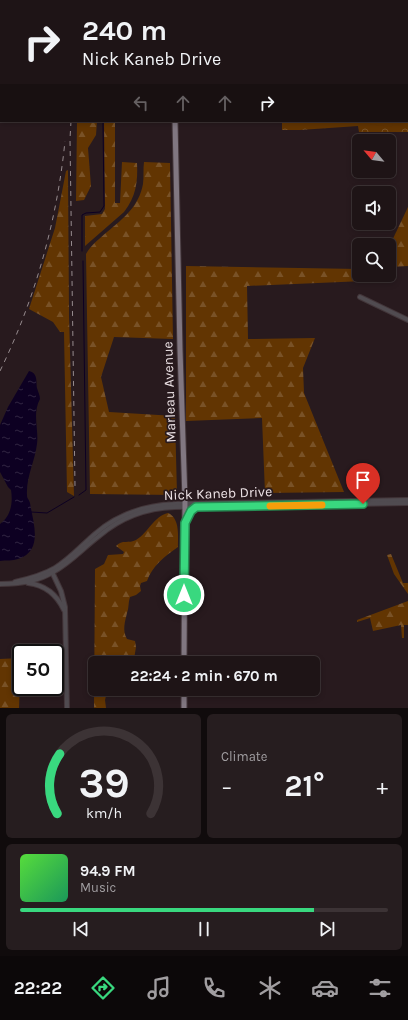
<!DOCTYPE html>
<meta charset="utf-8">
<style>
body{margin:0;font-family:Karla,sans-serif;background:#261d1f;color:#f1f3f6;height:100vh;display:flex;flex-direction:column;font-size:15px;white-space:nowrap}
*{box-sizing:border-box;margin:0}
p{font-size:13px;color:#a19ea1}
.icon{flex:none;width:22px;height:22px;fill:none;stroke:currentColor;stroke-width:2;stroke-linecap:round;stroke-linejoin:round}
.map{position:relative;height:708px;overflow:hidden}
.details{display:flex;flex-direction:column;gap:6px;padding:6px;background:#100b0c;flex:1}
.details>*{flex:none}
.top-card{position:absolute;left:0px;top:0px;width:408px;height:122px;box-shadow:0 2px 6px #0003,0 0 0 1px #3c3335;background:#1e1416;color:#f1f3f6;overflow:hidden}
.needle{width:26px;rotate:299deg}
.buttons{position:absolute;left:352px;top:134px;display:grid;gap:8px}
.buttons a{display:grid;place-items:center;width:44px;height:44px;border-radius:6px;background:#1e1416;box-shadow:0 2px 6px #0003,0 0 0 1px #3c3335;font-size:20px}
.speed{position:absolute;left:12px;top:644px;display:flex;gap:8px;font-size:20px;font-weight:700;text-align:center}
.speed>*{display:grid;place-content:center;width:52px;height:52px;border-radius:50%;background:#1e1416;box-shadow:0 2px 6px #0003,0 0 0 1px #3c3335;line-height:1}
.speed .limit{border:2px solid #111;border-radius:6px;background:#fff;color:#111}
.pin{position:absolute;display:grid;place-items:center;width:34px;height:34px;color:#fff;margin:-41px -17px;border-radius:50% 50% 50% 0;rotate:-45deg;box-shadow:0 0 4px #0007}
.pin .icon{rotate:45deg}
.me{position:absolute;width:44px;margin:-22px;rotate:0deg;stroke-linejoin:round;filter:drop-shadow(0 0 3px #0008)}
.turn{display:flex;align-items:center;gap:14px;height:84px;padding:0 16px;font-size:18px}
.turn .icon{width:52px;height:52px;stroke-width:2.5}
.turn b{display:block;font-size:28px;line-height:34px}
.lanes{display:flex;align-items:center;height:38px;padding:0 16px;background:#0003;justify-content:center;gap:20px;direction:ltr}
.lanes .off{opacity:.35}
.big{font-size:30px;font-weight:700;line-height:1.1}
.details .tile{flex:1;display:flex;flex-direction:column;justify-content:center;gap:6px;min-width:0;padding:0 14px;border-radius:6px;background:#261d1f}
.details .dial{align-items:center;gap:0}
.dial svg{height:104px;overflow:visible;fill:none;stroke:#3c3335;stroke-width:7;stroke-linecap:round;text-anchor:middle}
.dial text{fill:#f1f3f6;stroke:none}
.song{display:flex;align-items:center;gap:12px}
.cover{width:48px;height:48px;border-radius:6px;background:linear-gradient(135deg,hsl(110 70% 55%),hsl(150 70% 35%))}
.played{height:4px;border-radius:2px;background:linear-gradient(90deg,#39d87f 80%,#3c3335 80%)}
.keys{display:flex;justify-content:space-around;direction:ltr}
.heat{display:flex;justify-content:space-between;align-items:center;font-size:22px;direction:ltr}
.details .tiles{flex:1;display:grid;gap:6px;grid-template-columns:1fr 1fr}
.tile:last-child{grid-column:span 2}
.trip{position:absolute;left:88px;top:656px;width:232px;height:40px;border-radius:6px;background:#1e1416;box-shadow:0 2px 6px #0003,0 0 0 1px #3c3335;font-weight:700;line-height:40px;text-align:center}
.tab-bar{display:flex;height:64px;justify-content:space-around;align-items:center;background:#0c0809;color:#a19ea1}
.tab-bar .icon{width:28px;height:28px}
.tab-bar .on{color:#39d87f}
.tab-bar b{font-size:18px;color:#f1f3f6}
.map>svg:first-child{display:block}
.forest{fill:url(#forest-firs)}
.park{fill:url(#park-crowns)}
.garden{fill:#623502}
.water{fill:url(#water-ripples)}
.lines{fill:none;stroke-linecap:round;stroke-linejoin:round}
.stream{stroke:#0d0022;stroke-width:1}
.minor-casing{stroke:#43363a;stroke-width:6}
.major-casing{stroke:#43363a;stroke-width:7}
.minor{stroke:#504b50;stroke-width:4}
.major{stroke:#817781;stroke-width:5}
.rail{stroke:#968b8e;stroke-width:1;stroke-dasharray:5 5;stroke-linecap:butt}
.route-casing{stroke:#258c53;stroke-width:10}
.route{stroke:#39d87f;stroke-width:7}
.slow{stroke:#f59e0b;stroke-width:7}
.labels{text-anchor:middle;stroke-width:3.5;stroke-linejoin:round;paint-order:stroke}
.street-label{font-size:14px;fill:#ece2e5;stroke:#281a1e}
</style>
<div class="map">
<svg width="408" height="708" viewBox="0 0 408 708">
<defs>
<pattern id="forest-firs" width="22" height="20" patternUnits="userSpaceOnUse"><rect width="22" height="20" fill="#623502"/><path d="M5 1l3.5 6h-7zM16 11l3.5 6h-7z" fill="#795227"/></pattern>
<pattern id="park-crowns" width="20" height="18" patternUnits="userSpaceOnUse"><rect width="20" height="18" fill="#623502"/><path d="M2 6a3 3 0 1 1 6 0M12 15a3 3 0 1 1 6 0" fill="none" stroke="#795227"/></pattern>
<pattern id="water-ripples" width="26" height="14" patternUnits="userSpaceOnUse"><rect width="26" height="14" fill="#0d0022"/><path d="M2 4q2-2 4 0t4 0M15 11q2-2 4 0t4 0" fill="none" stroke="#302542"/></pattern>
</defs>
<rect width="100%" height="100%" fill="#281a1e"/>
<g class="forest">
<polygon points="77,121 97,121 96,135 88,148 91,186 84,200 76,201"/>
<path d="M104,121H115V203H120L122,162L137,163C138,181 136,197 124,212L85,246V216L102,214L105,209Z"/>
<path d="M144,162L170,163L173,339L114,337L101,377L109,412L175,416L177,495L90,494L86,254C91,245 99,239 107,232C124,218 139,206 143,184C144,177 143,169 144,162Z"/>
<polygon points="68,170 69,316 74,496 67,492 64,332 60,332 53,322 29,309 55,228 66,171"/>
<polygon points="408,207 408,266 389,267 389,247"/>
<polygon points="186,266 359,269 359,275 367,275 364,281 247,286 248,339 315,338 303,368 304,393 344,492 265,493 262,418 186,421"/>
<path d="M168,513C180,518 178,536 178,547C165,556 152,566 147,581L141,583L140,586L141,591L136,595L130,597C128,603 129,608 127,613C125,622 122,630 127,639L135,641L136,647L134,659L130,663H95V689H130L126,694L106,696L105,700L106,708H94L95,569L104,564L108,555L123,554L124,552L116,546C122,539 129,544 136,540C148,533 154,516 168,513Z"/>
<polygon points="391,554 403,583 408,583 408,594 394,574 387,555"/>
<polygon points="408,601 408,625 404,625 404,638 402,638 401,625 373,631 370,618 357,622 357,620"/>
<polygon points="21,658 19,708 0,708 0,659"/>
</g>
<polygon class="park" points="407,87 408,87 408,132 359,132 358,126 300,130 282,130 282,121 407,121"/>
<polygon class="garden" points="371,121 393,121 392,126 390,127 370,124"/>
<path class="water" d="M29,371C38,373 36,381 37,388C38,392 40,395 40,399C32,414 39,429 37,444C35,461 26,477 27,495C27,499 29,499 30,503C33,522 44,551 18,559C13,561 6,560 0,561V524C11,516 13,503 11,490L8,487L0,472V425L8,407Z"/>
<g class="lines">
<g class="stream">
<polyline points="285,1 285,0"/>
<polyline points="82,251 82,215 86,213 100,212 104,206 103,121"/>
<polyline points="79,495 86,490 83,261"/>
<polyline points="31,512 47,513 74,497"/>
</g>
<defs>
<g id="minor">
<polyline points="360,297 408,320"/>
<polyline points="52,572 61,591 65,607 67,708"/>
<path d="M15,582C28,579 43,575 55,568C70,559 81,546 95,534C118,514 145,505 176,504L408,500"/>
<path d="M28,583C45,585 57,595 64,610"/>
<path d="M0,584C19,584 37,582 53,572C70,563 83,548 99,536C120,518 146,508 175,507L408,503"/>
</g>
<g id="major">
<polyline points="172,0 172,1"/>
<polyline points="175,121 180,350 185,500 184,663"/>
<polyline points="185,522 191,511 196,507"/>
<polyline points="184,708 184,689"/>
</g>
</defs>
<use href="#minor" class="minor-casing"/>
<use href="#major" class="major-casing"/>
<use href="#minor" class="minor"/>
<use href="#major" class="major"/>
<g class="rail">
<polyline points="69,1 69,0"/>
<polyline points="71,121 70,139 75,486"/>
<path d="M0,371C35,299 57,221 65,141"/>
</g>
</g>
<g class="lines">
<defs>
<polyline id="route" points="184,595 185,523 191,511 196,507 363,504"/>
</defs>
<use href="#route" class="route-casing"/>
<use href="#route" class="route"/>
<polyline class="slow" points="270,506 322,505"/>
</g>
<g class="labels">
<g class="street-label">
<text transform="translate(169 392) rotate(-92)" y="5">Marleau Avenue</text>
<text transform="translate(218 493) rotate(-2)" y="5">Nick Kaneb Drive</text>
</g>
</g>
</svg>
<div class="buttons">
<a><svg class="needle" viewBox="-14 -14 28 28"><path d="M0-13l5 13h-10z" fill="#e53935"/><path d="M0 13l5-13h-10z" fill="#a19ea1"/></svg></a>
<a><svg class="icon" aria-label="sound" viewBox="0 0 24 24"><path d="M4 9h4l5-4v14l-5-4H4zM17 9q2 3 0 6"/></svg></a>
<a><svg class="icon" aria-label="search" viewBox="0 0 24 24"><circle cx="10" cy="10" r="6"/><path d="M15 15l6 6"/></svg></a>
</div>
<div class="speed"><div class="limit">50</div></div>
<div class="pin" style="left:363px;top:504px;background:#d93025"><svg class="icon" aria-label="arrive" viewBox="0 0 24 24"><path d="M6 21V4h12l-3 4 3 4H6"/></svg></div>
<svg class="me" style="left:184px;top:595px" viewBox="-20 -20 40 40"><circle r="17" fill="#39d87f" stroke="#fff" stroke-width="3"/><path d="M0-11L8 9 0 5-8 9z" fill="#fff"/></svg>
<div class="trip">22:24 · 2 min · 670 m</div>
<div class="top-card">
<div class="turn"><svg class="icon" aria-label="right" viewBox="0 0 24 24"><path d="M7 20v-9h11M14 6l5 5-5 5"/></svg><div><b>240 m</b>Nick Kaneb Drive</div></div>
<div class="lanes"><svg class="icon off" aria-label="left" viewBox="0 0 24 24"><path d="M17 20v-9H6M10 6l-5 5 5 5"/></svg><svg class="icon off" aria-label="ahead" viewBox="0 0 24 24"><path d="M12 20V5M6 11l6-6 6 6"/></svg><svg class="icon off" aria-label="ahead" viewBox="0 0 24 24"><path d="M12 20V5M6 11l6-6 6 6"/></svg><svg class="icon" aria-label="right" viewBox="0 0 24 24"><path d="M7 20v-9h11M14 6l5 5-5 5"/></svg></div>
</div>
</div>
<section class="details">
<div class="tiles">
<div class="tile dial"><svg viewBox="0 0 100 80">
<path d="M14 69A42 42 0 1 1 86 69"/>
<path d="M14 69A42 42 0 0 1 16 23" stroke="#39d87f"/>
<text x="50" y="56" font-size="32" font-weight="700">39</text>
<text x="50" y="72" font-size="11">km/h</text>
</svg></div>
<div class="tile"><p>Climate</p>
<div class="heat"><a>−</a><b class="big">21°</b><a>+</a></div>
</div>
<div class="tile">
<div class="song"><i class="cover"></i><div><b>94.9 FM</b><p>Music</p></div></div>
<div class="played"></div>
<div class="keys"><svg class="icon" aria-label="previous" viewBox="0 0 24 24"><path d="M18 5L8 12l10 7zM5 5v14"/></svg><svg class="icon" aria-label="pause" viewBox="0 0 24 24"><path d="M8 5v14M16 5v14"/></svg><svg class="icon" aria-label="next" viewBox="0 0 24 24"><path d="M6 5l10 7-10 7zM19 5v14"/></svg></div>
</div>
</div>
</section>
<nav class="tab-bar">
<b>22:22</b>
<svg class="icon on" aria-label="directions" viewBox="0 0 24 24"><path d="M12 3l9 9-9 9-9-9zM9 14v-3h6M13 9l2 2-2 2"/></svg>
<svg class="icon" aria-label="music" viewBox="0 0 24 24"><path d="M9 18V5l10-2v13"/><circle cx="6" cy="18" r="3"/><circle cx="16" cy="16" r="3"/></svg>
<svg class="icon" aria-label="phone" viewBox="0 0 24 24"><path d="M5 4h4l2 5-3 2q2 4 5 5l2-3 5 2v4C11 20 4 13 5 4z"/></svg>
<svg class="icon" aria-label="climate" viewBox="0 0 24 24"><path d="M12 3v18M4 7l16 10M4 17L20 7"/></svg>
<svg class="icon" aria-label="car" viewBox="0 0 24 24"><path d="M5 17H2v-5l4-1 3-4h7l3 4 3 1v5h-3M9 17h6M6 11h13"/><circle cx="7" cy="17" r="2"/><circle cx="17" cy="17" r="2"/></svg>
<svg class="icon" aria-label="filters" viewBox="0 0 24 24"><path d="M4 7h16M4 17h16"/><circle cx="9" cy="7" r="2"/><circle cx="15" cy="17" r="2"/></svg>
</nav>
